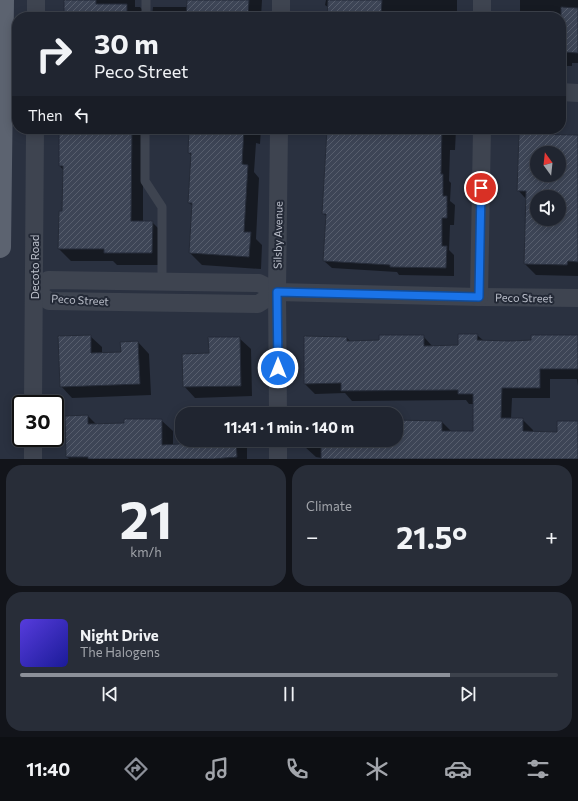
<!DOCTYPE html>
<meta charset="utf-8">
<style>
body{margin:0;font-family:Commissioner,sans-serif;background:#282d38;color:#f1f3f6;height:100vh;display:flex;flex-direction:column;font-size:15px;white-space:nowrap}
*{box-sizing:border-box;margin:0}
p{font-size:13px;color:#a2a5ab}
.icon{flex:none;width:22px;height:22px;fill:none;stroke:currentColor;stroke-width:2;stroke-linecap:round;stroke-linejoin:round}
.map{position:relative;height:459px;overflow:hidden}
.drawer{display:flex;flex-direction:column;gap:6px;padding:6px;background:#12141a;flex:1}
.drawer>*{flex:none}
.hud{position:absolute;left:12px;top:12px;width:554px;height:122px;border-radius:16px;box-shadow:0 2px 10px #0003,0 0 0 1px #3d424c;background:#202530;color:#f1f3f6;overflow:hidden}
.needle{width:26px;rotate:345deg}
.tools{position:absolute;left:530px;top:146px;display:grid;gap:8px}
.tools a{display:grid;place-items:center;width:36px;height:36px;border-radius:50%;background:#202530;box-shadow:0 2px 10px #0003,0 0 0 1px #3d424c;font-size:20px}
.speed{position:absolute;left:12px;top:395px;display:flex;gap:8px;font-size:20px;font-weight:700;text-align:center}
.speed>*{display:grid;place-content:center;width:52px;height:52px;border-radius:50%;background:#202530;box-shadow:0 2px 10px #0003,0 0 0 1px #3d424c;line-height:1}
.speed .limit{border:2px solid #111;border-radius:6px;background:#fff;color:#111}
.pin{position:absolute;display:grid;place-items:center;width:34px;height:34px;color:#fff;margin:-17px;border:2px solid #fff;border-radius:50%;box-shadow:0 1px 4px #0007}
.me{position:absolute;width:44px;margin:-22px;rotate:0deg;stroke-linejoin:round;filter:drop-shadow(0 0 3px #0008)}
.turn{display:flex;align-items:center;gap:14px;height:84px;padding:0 16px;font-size:18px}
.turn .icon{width:52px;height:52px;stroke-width:2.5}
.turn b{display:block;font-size:28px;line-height:34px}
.then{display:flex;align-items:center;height:38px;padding:0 16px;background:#0003;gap:8px;font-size:15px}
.big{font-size:30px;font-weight:700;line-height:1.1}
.drawer .card{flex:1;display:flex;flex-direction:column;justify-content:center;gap:6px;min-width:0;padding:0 14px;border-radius:16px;background:#282d38}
.drawer .dial{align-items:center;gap:0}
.dial b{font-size:52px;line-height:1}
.song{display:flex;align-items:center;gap:12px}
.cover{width:48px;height:48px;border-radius:6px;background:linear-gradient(135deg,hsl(250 70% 55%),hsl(240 70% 35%))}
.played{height:4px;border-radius:2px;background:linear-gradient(90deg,#8c9099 80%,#3d424c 80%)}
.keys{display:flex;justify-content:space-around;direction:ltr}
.heat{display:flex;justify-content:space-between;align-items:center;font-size:22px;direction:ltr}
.drawer .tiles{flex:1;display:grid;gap:6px;grid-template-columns:1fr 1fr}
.card:last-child{grid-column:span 2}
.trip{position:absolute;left:175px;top:407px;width:228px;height:40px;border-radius:16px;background:#202530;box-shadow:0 2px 10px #0003,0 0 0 1px #3d424c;font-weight:700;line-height:40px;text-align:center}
.dock{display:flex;height:64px;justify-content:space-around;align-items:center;background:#0d0f13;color:#a2a5ab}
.dock .icon{width:28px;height:28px}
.dock .active{color:#8c9099}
.dock b{font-size:18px;color:#f1f3f6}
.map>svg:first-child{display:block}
.shadow{fill:#0007;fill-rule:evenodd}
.building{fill:url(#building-hatch);stroke:#252b38;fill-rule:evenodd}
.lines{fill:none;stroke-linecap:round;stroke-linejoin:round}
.service{stroke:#3e4450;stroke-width:9}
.minor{stroke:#3e4450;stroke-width:18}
.primary{stroke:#5c6370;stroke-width:22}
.route-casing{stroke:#114b97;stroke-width:10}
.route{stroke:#1a73e8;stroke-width:7}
.labels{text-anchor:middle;stroke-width:4;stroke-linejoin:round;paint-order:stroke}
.street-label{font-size:11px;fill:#bbbfca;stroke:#232936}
</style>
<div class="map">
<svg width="578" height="459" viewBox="0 0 578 459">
<defs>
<pattern id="building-hatch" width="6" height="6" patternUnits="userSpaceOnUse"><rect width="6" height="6" fill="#3d4556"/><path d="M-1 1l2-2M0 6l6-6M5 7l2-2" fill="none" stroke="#575e6d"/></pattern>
</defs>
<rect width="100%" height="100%" fill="#2a3140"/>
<g class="shadow">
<polygon points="65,0 135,0 135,7 140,7 149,17 65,17"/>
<polygon points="188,0 262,0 261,17 152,17 153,7 188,7"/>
<polygon points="326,0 457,0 457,17 328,17 329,8 325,5"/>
<polygon points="520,0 578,0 578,63 572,63 572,66 561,66 561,17 520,17"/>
<polygon points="60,129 143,129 143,222 152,222 164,234 164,265 117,265 113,261 71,261 59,249 63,212 63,170 60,166"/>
<polygon points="190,129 261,129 260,144 256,143 254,172 259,178 256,239 262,245 261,269 202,265 190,253 193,206 189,203 192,156 189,153"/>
<polygon points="328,129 456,129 455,150 450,150 449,181 451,183 450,201 455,205 454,225 450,225 449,250 454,255 454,276 399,275 397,272 332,268 324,261 327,217 323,213"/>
<path d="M520,135L578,136V276L536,275L525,264L526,199L518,190ZM537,153H559V175H537ZM537,197H559V219H537Z"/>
<polygon points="477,335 484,341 510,342 578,336 578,386 577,379 550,379 550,398 512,398 511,419 522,419 533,430 533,432 558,433 578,422 578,459 322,459 322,458 316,457 305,447 305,440 396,440 396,419 400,421 442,422 452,432 474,432 474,404 469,404 466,400 352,401 345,393 315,394 305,384 347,338 351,342 380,341 423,336 433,347 459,346"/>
<polygon points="90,336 102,347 102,354 122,353 138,342 149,354 151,395 72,398 61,386"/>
<polygon points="239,338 251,349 252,396 195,398 184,386 210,354"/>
<polygon points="88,416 97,425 125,424 161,420 173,431 173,445 196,444 196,440 247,440 247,459 69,459 67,457"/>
</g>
<g class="building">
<polygon points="64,0 96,0 96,4 127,4 127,17 64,17"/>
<polygon points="187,0 249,0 248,17 186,17"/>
<polygon points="328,0 382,0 381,17 327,17"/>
<polygon points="561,7 578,8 578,53 561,52"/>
<polygon points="59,129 132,129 131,221 153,221 152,253 104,253 104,249 58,249 59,211 62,211 63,166 59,166"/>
<polygon points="189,129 244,129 242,164 248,165 244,232 251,232 249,257 189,253 192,203 188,203 191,153 188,153"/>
<polygon points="327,129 442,129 441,174 443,174 443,196 447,196 447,218 442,218 442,246 447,246 446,268 390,267 390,265 323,261 326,214 322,214"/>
<path d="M519,134L578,135V262L568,261L567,265L524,264L526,191H517ZM537,153H559V175H537ZM537,197H559V219H537Z"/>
<polygon points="458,334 478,334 477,340 510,341 531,340 531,335 578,335 578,369 540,369 540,388 502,388 501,418 523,418 523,431 557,432 557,421 578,421 578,459 321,459 321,440 396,440 396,420 442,421 442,431 473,431 473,394 458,394 458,390 341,391 341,383 304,384 304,336 347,337 347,341 379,340 379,335 424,335 424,346 458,345"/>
<polygon points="91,335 91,353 121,352 120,342 138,341 140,384 60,387 58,336"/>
<polygon points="208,337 240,337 241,386 183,387 182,354 209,353"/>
<polygon points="88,415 88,424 124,423 124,419 162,419 162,445 195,443 195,440 236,440 237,457 213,459 88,459 88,457 66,457 65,416"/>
</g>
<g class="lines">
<g class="service">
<polyline points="146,17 146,0"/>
<polyline points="145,129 145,181 162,207 162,282"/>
</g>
<g class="minor">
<polyline points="36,17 36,0"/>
<polyline points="281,17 281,0"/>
<polyline points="482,17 482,0"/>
<polyline points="561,92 578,93"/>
<polyline points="277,292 258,304 49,301 34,290 48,280 259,283 277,292 479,297 578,298"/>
<polyline points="479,297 482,129"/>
<polyline points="33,404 35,129"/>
<polyline points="278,414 277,292 279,129"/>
<polyline points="278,440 278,459"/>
<polyline points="33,459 33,438"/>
</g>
<polyline class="primary" points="0,247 3,0"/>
</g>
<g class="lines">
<defs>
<polyline id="route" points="278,368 277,292 479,297 481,188"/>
</defs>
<use href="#route" class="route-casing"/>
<use href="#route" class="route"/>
</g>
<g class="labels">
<g class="street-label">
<text transform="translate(278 235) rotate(-89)" y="4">Silsby Avenue</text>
<text transform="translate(35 267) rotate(-90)" y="4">Decoto Road</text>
<text transform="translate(524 298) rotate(1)" y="4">Peco Street</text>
<text transform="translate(80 300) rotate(3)" y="4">Peco Street</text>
</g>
</g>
</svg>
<div class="tools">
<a><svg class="needle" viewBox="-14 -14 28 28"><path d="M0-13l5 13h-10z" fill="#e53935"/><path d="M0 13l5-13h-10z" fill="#a2a5ab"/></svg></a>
<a><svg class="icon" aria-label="sound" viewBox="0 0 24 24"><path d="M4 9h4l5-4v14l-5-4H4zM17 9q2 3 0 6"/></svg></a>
</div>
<div class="speed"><div class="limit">30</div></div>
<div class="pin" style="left:481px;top:188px;background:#d93025"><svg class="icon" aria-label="arrive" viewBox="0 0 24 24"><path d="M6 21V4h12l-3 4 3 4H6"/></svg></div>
<svg class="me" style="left:278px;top:368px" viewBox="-20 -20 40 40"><circle r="17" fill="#1a73e8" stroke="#fff" stroke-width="3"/><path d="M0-11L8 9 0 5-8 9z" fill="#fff"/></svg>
<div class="trip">11:41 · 1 min · 140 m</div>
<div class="hud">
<div class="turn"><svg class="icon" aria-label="right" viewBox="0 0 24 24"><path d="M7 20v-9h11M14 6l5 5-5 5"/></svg><div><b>30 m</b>Peco Street</div></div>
<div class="then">Then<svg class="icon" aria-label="left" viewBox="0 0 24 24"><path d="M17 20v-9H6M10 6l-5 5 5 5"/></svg></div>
</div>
</div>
<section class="drawer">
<div class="tiles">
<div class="card dial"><b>21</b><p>km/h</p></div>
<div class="card"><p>Climate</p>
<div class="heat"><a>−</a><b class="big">21.5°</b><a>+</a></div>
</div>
<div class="card">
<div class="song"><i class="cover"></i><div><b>Night Drive</b><p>The Halogens</p></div></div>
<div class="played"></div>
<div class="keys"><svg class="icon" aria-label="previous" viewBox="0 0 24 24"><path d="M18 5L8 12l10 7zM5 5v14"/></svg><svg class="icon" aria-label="pause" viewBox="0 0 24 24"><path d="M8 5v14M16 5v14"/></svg><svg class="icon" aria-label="next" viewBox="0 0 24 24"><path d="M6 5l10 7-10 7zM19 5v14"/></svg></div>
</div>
</div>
</section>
<nav class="dock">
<b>11:40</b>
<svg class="icon active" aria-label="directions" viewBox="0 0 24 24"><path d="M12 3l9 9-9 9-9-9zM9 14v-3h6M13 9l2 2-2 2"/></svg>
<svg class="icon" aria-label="music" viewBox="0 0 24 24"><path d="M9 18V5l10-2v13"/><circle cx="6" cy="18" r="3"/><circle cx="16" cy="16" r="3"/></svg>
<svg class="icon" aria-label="phone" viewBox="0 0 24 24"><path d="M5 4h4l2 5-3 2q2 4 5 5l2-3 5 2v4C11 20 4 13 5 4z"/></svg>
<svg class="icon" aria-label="climate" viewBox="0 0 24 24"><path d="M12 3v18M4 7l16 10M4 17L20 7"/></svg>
<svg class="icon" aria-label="car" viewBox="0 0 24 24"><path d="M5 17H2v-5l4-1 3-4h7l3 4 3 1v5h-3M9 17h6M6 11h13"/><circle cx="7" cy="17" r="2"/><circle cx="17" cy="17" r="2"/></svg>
<svg class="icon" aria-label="filters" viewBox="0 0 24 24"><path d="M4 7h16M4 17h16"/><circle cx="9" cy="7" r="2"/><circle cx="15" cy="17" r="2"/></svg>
</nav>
